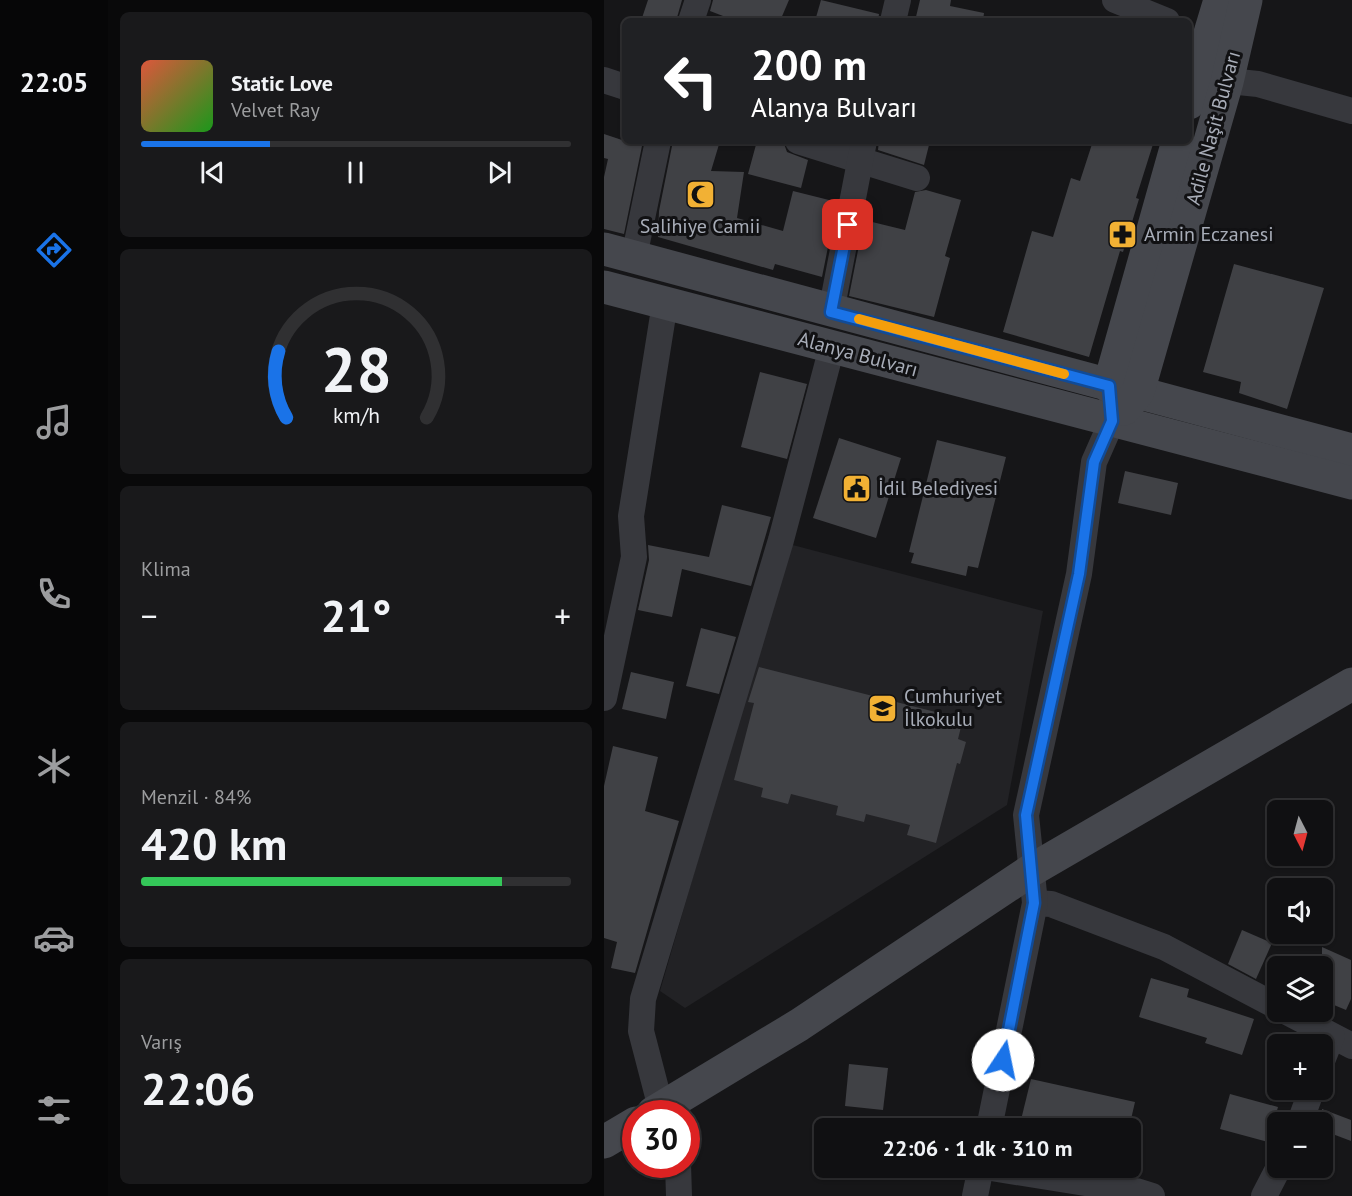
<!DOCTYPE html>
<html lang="tr">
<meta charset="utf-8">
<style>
body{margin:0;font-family:"PT Sans",sans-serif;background:#19191b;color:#f1f3f6;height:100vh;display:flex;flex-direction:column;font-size:22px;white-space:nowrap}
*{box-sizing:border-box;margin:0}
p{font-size:20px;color:#9c9d9f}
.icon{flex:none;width:33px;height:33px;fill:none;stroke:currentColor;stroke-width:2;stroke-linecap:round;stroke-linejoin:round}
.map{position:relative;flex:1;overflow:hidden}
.side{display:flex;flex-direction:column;gap:12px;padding:12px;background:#09090a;width:496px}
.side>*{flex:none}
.banner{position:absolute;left:18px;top:18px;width:570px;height:126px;border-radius:9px;box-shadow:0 2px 4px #0004,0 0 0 2px #303032;background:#202124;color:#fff;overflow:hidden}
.needle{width:39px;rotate:174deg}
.buttons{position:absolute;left:663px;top:800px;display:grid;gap:12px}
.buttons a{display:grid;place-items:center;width:66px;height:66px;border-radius:9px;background:#101012;box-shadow:0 2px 4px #0004,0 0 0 2px #303032;font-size:30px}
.speed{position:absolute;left:18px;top:1100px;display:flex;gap:12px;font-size:30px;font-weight:700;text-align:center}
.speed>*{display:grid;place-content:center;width:78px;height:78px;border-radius:50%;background:#101012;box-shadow:0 2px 4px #0004,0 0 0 2px #303032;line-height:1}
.speed .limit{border:9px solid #d22;background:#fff;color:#111}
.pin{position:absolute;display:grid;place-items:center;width:51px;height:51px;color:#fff;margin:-26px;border-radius:12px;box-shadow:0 3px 9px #0006}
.me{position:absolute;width:66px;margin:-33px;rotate:11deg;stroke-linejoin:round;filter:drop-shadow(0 0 4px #0008)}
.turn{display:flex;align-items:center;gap:21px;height:126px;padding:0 30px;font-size:27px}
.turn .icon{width:78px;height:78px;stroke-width:2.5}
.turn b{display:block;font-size:42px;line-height:51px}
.big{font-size:45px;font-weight:800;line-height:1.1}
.side .widget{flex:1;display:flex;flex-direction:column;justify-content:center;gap:9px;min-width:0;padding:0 21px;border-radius:9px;background:#19191b}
.side .dial{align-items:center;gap:0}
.dial svg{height:156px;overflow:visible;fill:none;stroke:#303032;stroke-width:7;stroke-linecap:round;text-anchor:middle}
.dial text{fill:#f1f3f6;stroke:none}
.song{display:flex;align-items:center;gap:18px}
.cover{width:72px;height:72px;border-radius:9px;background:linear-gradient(135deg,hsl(10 70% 55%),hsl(120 70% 35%))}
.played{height:6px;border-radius:3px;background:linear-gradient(90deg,#1a73e8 30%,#303032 30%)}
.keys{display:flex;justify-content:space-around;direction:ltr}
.heat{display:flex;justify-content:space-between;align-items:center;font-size:33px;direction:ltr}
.charge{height:9px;border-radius:4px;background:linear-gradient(90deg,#34c759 84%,#303032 0)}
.trip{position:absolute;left:210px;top:1118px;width:327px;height:60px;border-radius:9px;background:#101012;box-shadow:0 2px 4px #0004,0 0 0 2px #303032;font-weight:800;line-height:60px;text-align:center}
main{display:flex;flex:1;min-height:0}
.dock{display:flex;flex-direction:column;width:108px;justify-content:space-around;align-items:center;background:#060607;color:#9c9d9f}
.dock .icon{width:42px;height:42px}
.dock .selected{color:#1a73e8}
.dock b{font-size:27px;color:#f1f3f6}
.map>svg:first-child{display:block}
.built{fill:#222225}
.building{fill:#404145}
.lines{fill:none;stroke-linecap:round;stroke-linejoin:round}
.street{stroke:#37383d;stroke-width:26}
.secondary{stroke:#45474d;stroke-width:33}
.route-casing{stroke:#114b97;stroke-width:15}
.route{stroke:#1a73e8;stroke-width:10}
.slow{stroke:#f59e0b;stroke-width:10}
.labels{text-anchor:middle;stroke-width:6;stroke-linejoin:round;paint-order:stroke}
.street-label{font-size:20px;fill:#a8adb8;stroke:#111113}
.poi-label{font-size:20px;fill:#a8adb8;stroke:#111113;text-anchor:start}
</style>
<main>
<nav class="dock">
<b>22:05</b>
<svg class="icon selected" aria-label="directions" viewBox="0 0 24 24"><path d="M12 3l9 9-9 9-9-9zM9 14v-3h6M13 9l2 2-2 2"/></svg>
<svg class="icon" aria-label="music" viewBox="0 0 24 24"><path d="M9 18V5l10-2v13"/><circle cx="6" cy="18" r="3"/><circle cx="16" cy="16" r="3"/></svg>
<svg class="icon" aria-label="phone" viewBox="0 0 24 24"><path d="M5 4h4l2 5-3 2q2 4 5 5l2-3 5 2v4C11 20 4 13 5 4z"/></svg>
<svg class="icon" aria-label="climate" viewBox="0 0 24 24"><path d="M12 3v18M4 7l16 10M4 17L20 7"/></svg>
<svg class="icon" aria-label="car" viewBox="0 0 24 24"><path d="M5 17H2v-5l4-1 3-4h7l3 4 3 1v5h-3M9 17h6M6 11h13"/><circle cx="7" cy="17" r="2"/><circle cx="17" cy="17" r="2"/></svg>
<svg class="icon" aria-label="filters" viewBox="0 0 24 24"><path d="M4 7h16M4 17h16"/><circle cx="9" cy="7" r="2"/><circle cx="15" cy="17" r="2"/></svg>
</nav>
<section class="side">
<div class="widget">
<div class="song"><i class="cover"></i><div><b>Static Love</b><p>Velvet Ray</p></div></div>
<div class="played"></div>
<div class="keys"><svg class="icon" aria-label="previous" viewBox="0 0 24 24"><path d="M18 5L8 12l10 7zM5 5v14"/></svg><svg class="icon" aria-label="pause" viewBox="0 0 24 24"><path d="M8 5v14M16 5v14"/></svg><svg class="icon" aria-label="next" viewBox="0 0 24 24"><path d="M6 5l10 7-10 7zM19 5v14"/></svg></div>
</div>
<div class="widget dial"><svg viewBox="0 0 100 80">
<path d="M14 69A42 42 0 1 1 86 69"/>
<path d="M14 69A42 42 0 0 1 10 35" stroke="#1a73e8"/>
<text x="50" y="56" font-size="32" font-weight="700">28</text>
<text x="50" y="72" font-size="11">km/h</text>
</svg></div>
<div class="widget"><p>Klima</p>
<div class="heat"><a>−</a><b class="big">21°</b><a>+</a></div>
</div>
<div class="widget"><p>Menzil · 84%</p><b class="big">420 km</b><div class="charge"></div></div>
<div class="widget"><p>Varış</p><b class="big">22:06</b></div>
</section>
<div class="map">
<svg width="748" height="1196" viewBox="0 0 748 1196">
<rect width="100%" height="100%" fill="#161618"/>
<polygon class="built" points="185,544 439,611 403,805 81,1008 56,991"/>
<g class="building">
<polygon points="44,0 78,0 72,21 37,21"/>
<polygon points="109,0 185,0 176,21 132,21 106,11"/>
<polygon points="217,0 275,14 274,21 211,21"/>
<polygon points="316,0 347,0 346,6 380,13 379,21 311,21"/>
<polygon points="0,134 21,141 39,141 20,234 0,229 0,177 4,159 0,158"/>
<polygon points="69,141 116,141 107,171 140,172 133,218 179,231 189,191 233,202 218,277 171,264 169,270 54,237 55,211"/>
<polygon points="153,141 179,141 183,152 204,160 197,188 144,174"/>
<polygon points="275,141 326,141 320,165 274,150"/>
<polygon points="489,141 550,141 532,198 535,199 519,252 516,251 485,357 399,332 428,231 449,237 467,178 476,181"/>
<polygon points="322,190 357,200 341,256 346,258 330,317 245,296 260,220 301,230 311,192"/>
<polygon points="630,264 720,288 683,409 635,393 637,382 599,372"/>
<polygon points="156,372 203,384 183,459 137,447"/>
<polygon points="235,438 297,458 272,538 209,518"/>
<polygon points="333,440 402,457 374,568 364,566 362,576 307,563 310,553 305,552"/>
<polygon points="521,471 574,483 567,515 514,503"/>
<polygon points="118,505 167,517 147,586 78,569 68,617 34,610 45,560 44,545 105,557"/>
<polygon points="97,628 132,637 115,694 82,686"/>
<polygon points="155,667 359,719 354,739 362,742 356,764 353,763 332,843 303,835 306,825 262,814 260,822 232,815 234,806 187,794 184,804 157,797 159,788 130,780 150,703 144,702"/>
<polygon points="27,672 70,682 62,719 18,709"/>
<polygon points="9,746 54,757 41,811 75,821 31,973 7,968 13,942 0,938 0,786"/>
<polygon points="638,930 668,943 652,979 624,964"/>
<polygon points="718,947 747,960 747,999 742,1010 718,1000"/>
<polygon points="547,978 585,989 583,997 650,1019 638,1055 601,1043 603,1038 535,1017"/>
<polygon points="245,1064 284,1068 279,1110 241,1106"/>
<polygon points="427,1079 531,1102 525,1128 415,1128"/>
<polygon points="626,1094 674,1107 664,1142 616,1129"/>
<polygon points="718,1109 747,1120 747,1141 718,1130"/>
</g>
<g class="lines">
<g class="street">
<polyline points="511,0 563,21"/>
<polyline points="87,21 94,0"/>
<polyline points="289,21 294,0"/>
<polyline points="605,79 654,84 748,111"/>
<polyline points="0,80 21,87"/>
<polyline points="194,141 313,178"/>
<polyline points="30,257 54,141"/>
<polyline points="227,312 260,141"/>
<polyline points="0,698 30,557 27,516 61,303"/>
<polyline points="431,903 447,904 560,947 674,1007"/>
<polyline points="681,1011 748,1046"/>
<polyline points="718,1061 728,1036"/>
<polyline points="57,1108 37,1031 39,999 177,540 228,347"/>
<polyline points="696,1122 708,1089"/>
<polyline points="385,1128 431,903 422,815 475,574 490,462 508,421 507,404"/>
<polyline points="74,1164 75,1196"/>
<polyline points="381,1167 532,1191 548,1196"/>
<polyline points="371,1196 377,1167"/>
<polyline points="660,1196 675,1167"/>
</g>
<g class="secondary">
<polyline points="585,103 616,0"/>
<polyline points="0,249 748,450"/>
<polyline points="0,287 748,483"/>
<polyline points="505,386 574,141"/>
<polyline points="520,409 534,392 623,82 642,0"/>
<polyline points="49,1113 195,1025 426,871 748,684"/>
<polyline points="0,1142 32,1123"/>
</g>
</g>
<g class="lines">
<defs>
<polyline id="route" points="244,225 227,312 505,386 508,421 490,462 475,574 422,815 430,903 399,1060"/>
</defs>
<use href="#route" class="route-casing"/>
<use href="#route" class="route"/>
<polyline class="slow" points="255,319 460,374"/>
</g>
<defs>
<symbol id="mosque-square" viewBox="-11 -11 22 22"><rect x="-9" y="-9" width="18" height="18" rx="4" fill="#f2b134" stroke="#111113"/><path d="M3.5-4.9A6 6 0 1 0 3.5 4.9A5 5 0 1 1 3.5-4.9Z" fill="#111"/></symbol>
<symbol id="pharmacy-square" viewBox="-11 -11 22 22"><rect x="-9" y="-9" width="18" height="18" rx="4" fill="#f2b134" stroke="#111113"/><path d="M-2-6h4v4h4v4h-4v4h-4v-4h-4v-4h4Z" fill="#111"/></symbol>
<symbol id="civic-square" viewBox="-11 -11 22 22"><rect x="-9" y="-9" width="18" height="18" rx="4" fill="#f2b134" stroke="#111113"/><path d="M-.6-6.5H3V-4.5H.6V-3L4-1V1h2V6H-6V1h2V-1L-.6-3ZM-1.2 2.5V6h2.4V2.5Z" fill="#111"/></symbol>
<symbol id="school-square" viewBox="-11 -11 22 22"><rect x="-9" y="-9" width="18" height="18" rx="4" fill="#f2b134" stroke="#111113"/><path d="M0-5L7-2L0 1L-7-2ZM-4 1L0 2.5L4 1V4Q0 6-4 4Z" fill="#111"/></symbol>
</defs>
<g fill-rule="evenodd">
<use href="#mosque-square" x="80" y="178" width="33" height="33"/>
<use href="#pharmacy-square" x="502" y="218" width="33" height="33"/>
<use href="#civic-square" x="236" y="472" width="33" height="33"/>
<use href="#school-square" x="262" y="692" width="33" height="33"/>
</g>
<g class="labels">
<g class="street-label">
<text transform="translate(609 128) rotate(-75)" y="7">Adile Naşit Bulvarı</text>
<text transform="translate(254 354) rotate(15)" y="7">Alanya Bulvarı</text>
</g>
<g class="poi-label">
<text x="96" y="233" text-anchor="middle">Salihiye Camii</text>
<text x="540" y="241">Armin Eczanesi</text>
<text x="274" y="495">İdil Belediyesi</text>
<text x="300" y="703">Cumhuriyet<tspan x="300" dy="23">İlkokulu</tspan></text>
</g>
</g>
</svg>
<div class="buttons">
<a><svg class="needle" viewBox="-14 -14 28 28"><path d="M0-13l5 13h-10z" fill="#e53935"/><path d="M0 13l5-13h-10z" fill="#9c9d9f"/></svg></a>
<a><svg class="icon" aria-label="sound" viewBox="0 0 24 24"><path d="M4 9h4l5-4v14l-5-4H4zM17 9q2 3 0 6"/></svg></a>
<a><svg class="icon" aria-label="layers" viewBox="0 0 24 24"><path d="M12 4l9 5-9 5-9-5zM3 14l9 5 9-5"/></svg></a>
<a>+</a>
<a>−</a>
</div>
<div class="speed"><div class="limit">30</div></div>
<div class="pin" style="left:244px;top:225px;background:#d93025"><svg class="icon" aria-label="arrive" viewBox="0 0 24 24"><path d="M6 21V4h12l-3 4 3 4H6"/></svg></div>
<svg class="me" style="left:399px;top:1060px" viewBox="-20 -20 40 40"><circle r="19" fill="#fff"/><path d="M0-13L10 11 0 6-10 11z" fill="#1a73e8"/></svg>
<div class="trip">22:06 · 1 dk · 310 m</div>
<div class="banner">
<div class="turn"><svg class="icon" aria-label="left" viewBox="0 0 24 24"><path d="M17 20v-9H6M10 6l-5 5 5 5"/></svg><div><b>200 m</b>Alanya Bulvarı</div></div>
</div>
</div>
</main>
